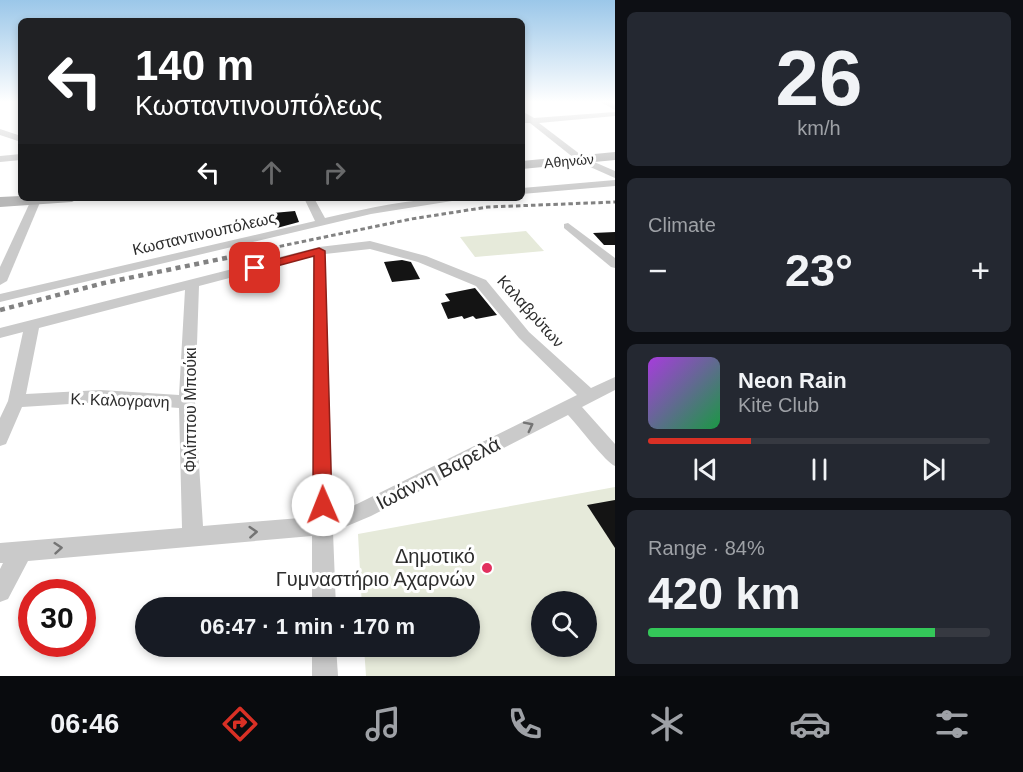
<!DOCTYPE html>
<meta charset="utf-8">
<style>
body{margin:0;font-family:Helvetica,sans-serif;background:#242831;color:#f1f3f6;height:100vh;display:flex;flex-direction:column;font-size:22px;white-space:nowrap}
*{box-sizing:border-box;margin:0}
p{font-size:20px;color:#9ea1a6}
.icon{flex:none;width:33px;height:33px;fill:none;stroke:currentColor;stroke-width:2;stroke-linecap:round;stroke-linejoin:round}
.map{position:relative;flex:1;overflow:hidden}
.drawer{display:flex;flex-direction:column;gap:12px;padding:12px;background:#0d0f14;width:408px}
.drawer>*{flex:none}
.hud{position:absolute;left:18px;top:18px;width:507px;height:183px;border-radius:9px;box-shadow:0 3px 9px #0003;background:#202124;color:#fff;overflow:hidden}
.fabs{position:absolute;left:531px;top:591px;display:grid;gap:12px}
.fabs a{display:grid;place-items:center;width:66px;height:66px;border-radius:50%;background:#171b24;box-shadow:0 3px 9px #0003;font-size:30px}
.speed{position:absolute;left:18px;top:579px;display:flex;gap:12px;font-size:30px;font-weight:700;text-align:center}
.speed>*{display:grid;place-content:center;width:78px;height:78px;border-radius:50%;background:#171b24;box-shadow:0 3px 9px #0003;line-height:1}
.speed .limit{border:9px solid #d22;background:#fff;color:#111}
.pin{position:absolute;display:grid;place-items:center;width:51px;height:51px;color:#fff;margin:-26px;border-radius:12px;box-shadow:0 3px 9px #0006}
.me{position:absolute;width:66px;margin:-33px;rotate:359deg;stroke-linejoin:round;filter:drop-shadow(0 0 4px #0008)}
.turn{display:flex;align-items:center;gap:21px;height:126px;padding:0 18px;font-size:27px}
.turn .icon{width:78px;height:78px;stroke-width:2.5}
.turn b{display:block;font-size:42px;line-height:51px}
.lanes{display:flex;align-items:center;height:57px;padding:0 18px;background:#0003;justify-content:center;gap:30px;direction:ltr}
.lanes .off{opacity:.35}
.big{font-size:45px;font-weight:600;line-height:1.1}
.drawer .card{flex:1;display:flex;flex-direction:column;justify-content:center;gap:9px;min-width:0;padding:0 21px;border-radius:9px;background:#242831}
.drawer .dial{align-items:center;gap:0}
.dial b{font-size:78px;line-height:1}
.song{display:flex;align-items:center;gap:18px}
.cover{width:72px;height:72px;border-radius:9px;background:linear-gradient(135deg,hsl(280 70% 55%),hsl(140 70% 35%))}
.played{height:6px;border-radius:3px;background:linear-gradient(90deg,#d93025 30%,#363941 30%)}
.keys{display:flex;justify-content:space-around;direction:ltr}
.heat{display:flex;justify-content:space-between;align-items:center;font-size:33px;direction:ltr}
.charge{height:9px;border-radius:4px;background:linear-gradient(90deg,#34c759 84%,#363941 0)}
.trip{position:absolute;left:135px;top:597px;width:345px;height:60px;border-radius:30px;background:#171b24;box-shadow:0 3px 9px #0003;font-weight:600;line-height:60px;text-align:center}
.tab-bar{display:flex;height:96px;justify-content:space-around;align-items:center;background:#090b0e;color:#9ea1a6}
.tab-bar .icon{width:42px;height:42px}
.tab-bar .active{color:#d93025}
.tab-bar b{font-size:27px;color:#f1f3f6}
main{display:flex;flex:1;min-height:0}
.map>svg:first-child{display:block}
.green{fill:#e6eada;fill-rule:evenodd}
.building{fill:#141414}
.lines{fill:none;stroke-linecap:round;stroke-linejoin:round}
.street{fill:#cacaca;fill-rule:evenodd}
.secondary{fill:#b7b7b7;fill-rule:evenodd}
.rail-far1{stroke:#828282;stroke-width:3;stroke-dasharray:4.5 3;stroke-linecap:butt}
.rail{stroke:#828282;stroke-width:4.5;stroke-dasharray:5 4.5;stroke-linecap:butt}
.oneway{stroke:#747474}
.route{fill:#d93025;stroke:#8d1f18;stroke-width:1.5}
.poi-dot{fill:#e2315f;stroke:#fff;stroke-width:2}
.labels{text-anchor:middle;stroke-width:6;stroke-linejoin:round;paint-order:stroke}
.far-street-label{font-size:14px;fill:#2d2d2d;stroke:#fff}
.street-label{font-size:16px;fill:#2d2d2d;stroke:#fff}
.near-street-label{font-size:20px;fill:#2d2d2d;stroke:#fff}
.near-poi-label{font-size:20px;fill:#2d2d2d;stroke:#fff;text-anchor:end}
</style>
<main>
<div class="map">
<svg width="615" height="676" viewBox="0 0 615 676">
<rect width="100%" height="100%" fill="#fff"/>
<g class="green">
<polygon points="526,231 544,251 475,257 460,237"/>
<path d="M615,487V676H366L364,647L470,646V608L362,607L358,534ZM542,602H586V646H542Z"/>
</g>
<g class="building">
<polygon points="295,211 299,222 277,228 273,213"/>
<polygon points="615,232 615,245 604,245 593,233"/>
<polygon points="402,260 411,262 420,279 392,282 384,262"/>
<polygon points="475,288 497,315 476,319 473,316 464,319 462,316 448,319 441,303 450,301 445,294"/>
<polygon points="615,500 615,548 587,505"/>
</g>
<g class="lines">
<g class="street">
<polygon points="599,101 609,101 615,105 615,110"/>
<polygon points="522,111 534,118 615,112 615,116 539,123 585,158 615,171 615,178 579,162 530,123 525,123"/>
<polygon points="0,129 21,136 21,142 0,135"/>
<polygon points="21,154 21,160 0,162 0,156"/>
<polygon points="615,180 615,186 522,194 522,188"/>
<polygon points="32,198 41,200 7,281 0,285 0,267"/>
<path d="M304,198H314L325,218C369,208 412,198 457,198L452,201L371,214L0,302V294L315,221Z"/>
<polygon points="568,223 615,258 615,268 611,267 564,228 564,224"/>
<path d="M370,241L426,256L486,280L529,332L591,388L615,377V390L582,407L615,444V466C606,463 578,425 568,415L371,516L333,532L336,608H312V536L28,561L8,599L0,602V569L3,563H0V543L182,528L179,408L101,402L22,407L6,444L0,446V418L8,401L23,332L0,338V328L319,247ZM370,249L418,262L476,286L519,338L577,395L357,504L333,513L325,254ZM313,256L312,517L203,526L195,402L199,286ZM185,290L179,395L101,390L26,394L39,328Z"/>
<polygon points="312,646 336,646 338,676 312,676"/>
</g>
<g class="secondary">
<polygon points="615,152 615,160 522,169 522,161"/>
<polygon points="21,196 21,198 79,198 72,202 0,207 0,197"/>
</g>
<polyline class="rail-far1" points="243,254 411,219 488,207 615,202"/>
<polyline class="rail" points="0,310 104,283 250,253"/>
</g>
<defs><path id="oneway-chevron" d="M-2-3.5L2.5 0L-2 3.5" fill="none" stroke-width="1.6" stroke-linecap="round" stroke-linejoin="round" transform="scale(1.5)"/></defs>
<g class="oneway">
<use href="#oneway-chevron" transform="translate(529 426) rotate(-27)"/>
<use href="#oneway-chevron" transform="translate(253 532) rotate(-4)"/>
<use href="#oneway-chevron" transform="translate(58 548) rotate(-5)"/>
</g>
<linearGradient id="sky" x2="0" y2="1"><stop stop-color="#9bc7e9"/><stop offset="0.52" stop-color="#fff"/><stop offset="1" stop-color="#fff" stop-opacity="0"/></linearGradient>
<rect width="615" height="196" fill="url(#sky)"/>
<polygon class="route" points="319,248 325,251 332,505 329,510 323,513 316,510 313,505 314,256 255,272 249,268 251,266"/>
<circle class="poi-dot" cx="487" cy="568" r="6"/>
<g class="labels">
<g class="far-street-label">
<text transform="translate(569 161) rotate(-5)" y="5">Αθηνών</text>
</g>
<g class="street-label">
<text transform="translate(204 233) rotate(-13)" y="6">Κωσταντινουπόλεως</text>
<text transform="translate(531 311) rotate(48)" y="6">Καλαβρύτων</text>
<text transform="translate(120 400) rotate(2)" y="6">Κ. Καλογρανη</text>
<text transform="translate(190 410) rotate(-90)" y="6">Φιλίππου Μπούκι</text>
</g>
<g class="near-street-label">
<text transform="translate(438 473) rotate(-27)" y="7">Ιωάννη Βαρελά</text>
</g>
<g class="near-poi-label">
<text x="475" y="563">Δημοτικό<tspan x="475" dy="23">Γυμναστήριο Αχαρνών</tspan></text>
</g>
</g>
</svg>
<div class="fabs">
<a><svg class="icon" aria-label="search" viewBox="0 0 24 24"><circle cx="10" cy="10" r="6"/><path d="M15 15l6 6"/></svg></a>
</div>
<div class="speed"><div class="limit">30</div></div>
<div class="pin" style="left:255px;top:268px;background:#d93025"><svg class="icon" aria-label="arrive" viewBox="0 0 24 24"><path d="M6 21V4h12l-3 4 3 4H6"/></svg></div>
<svg class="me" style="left:323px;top:505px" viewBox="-20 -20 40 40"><circle r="19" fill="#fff"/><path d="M0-13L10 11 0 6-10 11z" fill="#d93025"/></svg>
<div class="trip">06:47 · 1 min · 170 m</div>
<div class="hud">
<div class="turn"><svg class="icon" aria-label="left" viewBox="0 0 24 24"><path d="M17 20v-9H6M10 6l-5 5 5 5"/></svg><div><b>140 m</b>Κωσταντινουπόλεως</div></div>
<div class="lanes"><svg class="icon" aria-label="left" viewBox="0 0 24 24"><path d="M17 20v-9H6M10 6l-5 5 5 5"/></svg><svg class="icon off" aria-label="ahead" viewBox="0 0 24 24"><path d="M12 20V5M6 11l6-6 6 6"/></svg><svg class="icon off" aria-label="right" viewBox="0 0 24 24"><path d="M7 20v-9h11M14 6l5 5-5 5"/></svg></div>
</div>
</div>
<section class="drawer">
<div class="card dial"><b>26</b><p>km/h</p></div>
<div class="card"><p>Climate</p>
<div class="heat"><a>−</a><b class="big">23°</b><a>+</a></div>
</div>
<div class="card">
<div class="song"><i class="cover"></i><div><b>Neon Rain</b><p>Kite Club</p></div></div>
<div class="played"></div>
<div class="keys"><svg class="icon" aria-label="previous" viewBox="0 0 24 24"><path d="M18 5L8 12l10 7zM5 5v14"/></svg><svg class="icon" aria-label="pause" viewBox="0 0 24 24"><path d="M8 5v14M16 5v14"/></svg><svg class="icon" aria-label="next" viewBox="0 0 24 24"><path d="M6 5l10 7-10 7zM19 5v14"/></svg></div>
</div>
<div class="card"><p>Range · 84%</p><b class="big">420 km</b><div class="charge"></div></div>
</section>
</main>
<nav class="tab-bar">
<b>06:46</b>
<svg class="icon active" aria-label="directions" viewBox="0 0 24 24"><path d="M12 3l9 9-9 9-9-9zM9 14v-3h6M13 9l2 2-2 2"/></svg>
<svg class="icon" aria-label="music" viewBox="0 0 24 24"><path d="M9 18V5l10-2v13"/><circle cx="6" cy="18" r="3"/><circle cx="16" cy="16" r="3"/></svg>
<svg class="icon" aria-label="phone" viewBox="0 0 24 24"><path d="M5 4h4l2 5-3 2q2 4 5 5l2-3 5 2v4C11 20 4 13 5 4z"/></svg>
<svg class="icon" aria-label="climate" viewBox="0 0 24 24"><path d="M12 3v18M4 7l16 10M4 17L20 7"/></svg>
<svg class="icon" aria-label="car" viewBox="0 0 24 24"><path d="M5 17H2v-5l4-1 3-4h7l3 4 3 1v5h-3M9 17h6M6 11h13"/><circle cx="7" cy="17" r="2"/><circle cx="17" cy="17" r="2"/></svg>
<svg class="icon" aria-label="filters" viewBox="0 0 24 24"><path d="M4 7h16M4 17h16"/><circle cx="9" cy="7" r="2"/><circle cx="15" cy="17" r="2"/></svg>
</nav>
